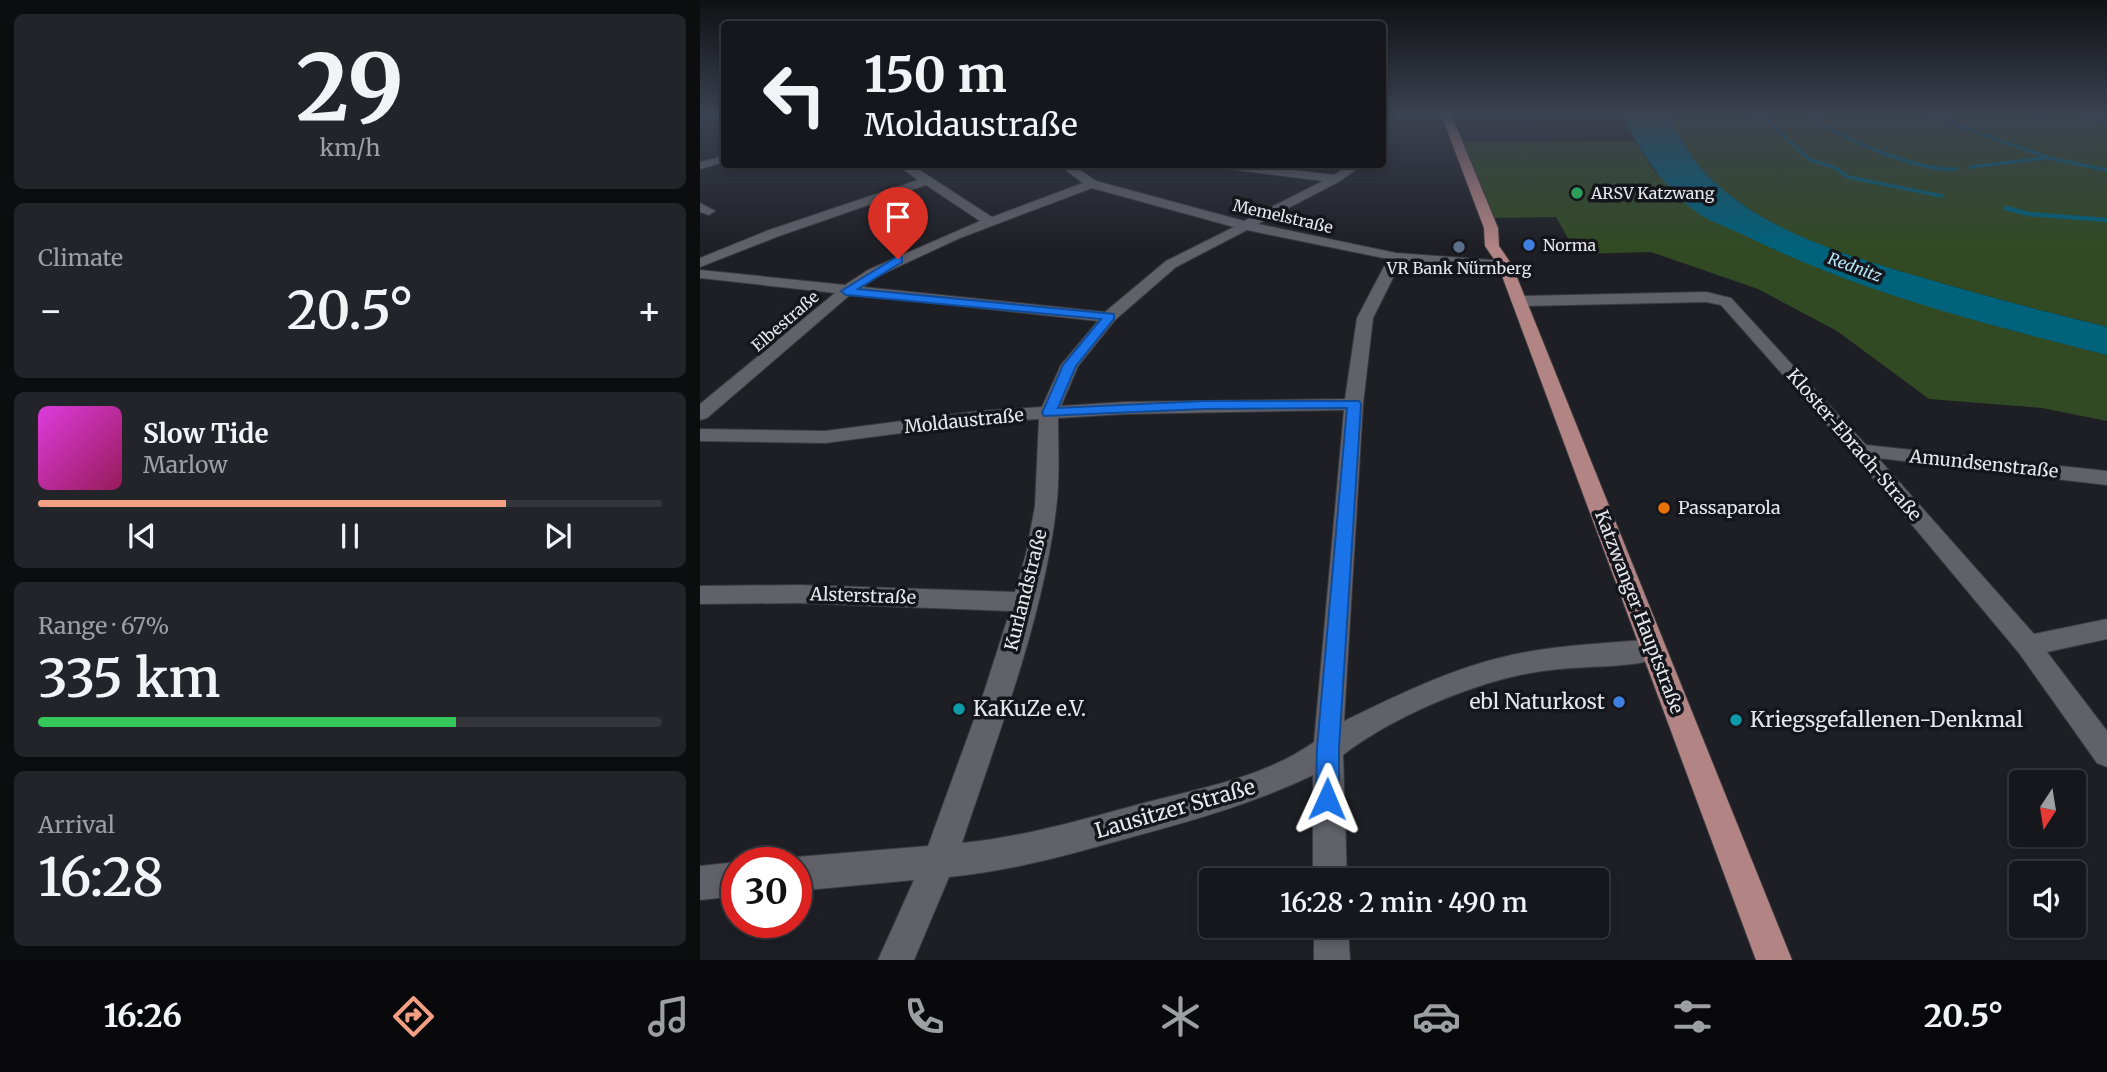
<!DOCTYPE html>
<meta charset="utf-8">
<style>
body{margin:0;font-family:Merriweather,serif;background:#232429;color:#f1f3f6;height:100vh;display:flex;flex-direction:column;font-size:26px;white-space:nowrap}
*{box-sizing:border-box;margin:0}
p{font-size:23px;color:#9e9fa3}
.icon{flex:none;width:38px;height:38px;fill:none;stroke:currentColor;stroke-width:2;stroke-linecap:round;stroke-linejoin:round}
.map{position:relative;flex:1;overflow:hidden}
.details{display:flex;flex-direction:column;gap:14px;padding:14px;background:#0c0d0f;width:700px}
.details>*{flex:none}
.top-card{position:absolute;left:21px;top:21px;width:665px;height:147px;border-radius:7px;box-shadow:0 4px 10px #0003,0 0 0 2px #35363b;background:#16171c;color:#f1f3f6;overflow:hidden}
.needle{width:46px;rotate:192deg}
.buttons{position:absolute;left:1309px;top:770px;display:grid;gap:14px}
.buttons a{display:grid;place-items:center;width:77px;height:77px;border-radius:7px;background:#16171c;box-shadow:0 4px 10px #0003,0 0 0 2px #35363b;font-size:35px}
.speed{position:absolute;left:21px;top:847px;display:flex;gap:14px;font-size:35px;font-weight:700;text-align:center}
.speed>*{display:grid;place-content:center;width:91px;height:91px;border-radius:50%;background:#16171c;box-shadow:0 4px 10px #0003,0 0 0 2px #35363b;line-height:1}
.speed .limit{border:10px solid #d22;background:#fff;color:#111}
.pin{position:absolute;display:grid;place-items:center;width:60px;height:60px;color:#fff;margin:-72px -30px;border-radius:50% 50% 50% 0;rotate:-45deg;box-shadow:0 0 7px #0007}
.pin .icon{rotate:45deg}
.me{position:absolute;width:77px;margin:-38px;rotate:1deg;stroke-linejoin:round;filter:drop-shadow(0 0 5px #0008)}
.turn{display:flex;align-items:center;gap:24px;height:147px;padding:0 28px;font-size:32px}
.turn .icon{width:91px;height:91px;stroke-width:2.5}
.turn b{display:block;font-size:49px;line-height:60px}
.big{font-size:52px;font-weight:600;line-height:1.1}
.details .widget{flex:1;display:flex;flex-direction:column;justify-content:center;gap:10px;min-width:0;padding:0 24px;border-radius:10px;background:#232429}
.details .dial{align-items:center;gap:0}
.dial b{font-size:91px;line-height:1}
.song{display:flex;align-items:center;gap:21px}
.cover{width:84px;height:84px;border-radius:10px;background:linear-gradient(135deg,hsl(300 70% 55%),hsl(330 70% 35%))}
.played{height:7px;border-radius:4px;background:linear-gradient(90deg,#f39f84 75%,#35363b 75%)}
.keys{display:flex;justify-content:space-around;direction:ltr}
.heat{display:flex;justify-content:space-between;align-items:center;font-size:38px;direction:ltr}
.charge{height:10px;border-radius:5px;background:linear-gradient(90deg,#34c759 67%,#35363b 0)}
.trip{position:absolute;left:499px;top:868px;width:410px;height:70px;border-radius:7px;background:#16171c;box-shadow:0 4px 10px #0003,0 0 0 2px #35363b;font-weight:600;line-height:70px;text-align:center}
.dock{display:flex;height:112px;justify-content:space-around;align-items:center;background:#09090b;color:#9e9fa3}
.dock .icon{width:49px;height:49px}
.dock .active{color:#f39f84}
.dock b{font-size:32px;color:#f1f3f6}
main{display:flex;flex:1;min-height:0}
.map>svg:first-child{display:block}
.green{fill:#314a23}
.water{fill:#01627c}
.lines{fill:none;stroke-linecap:round;stroke-linejoin:round}
.stream-far1{stroke:#01627c;stroke-width:3.5}
.stream{stroke:#01627c;stroke-width:4.5}
.minor-casing{stroke:#393a3f;stroke-width:2}
.major-casing{stroke:#393a3f;stroke-width:2}
.minor{fill:#606169;fill-rule:evenodd}
.major{fill:#b38484;fill-rule:evenodd}
.route{fill:#1a73e8;stroke:#114b97;stroke-width:2}
.leisure-dot{fill:#2e9e5b;stroke:#15161c;stroke-width:2.5}
.shop-dot{fill:#3f7fe0;stroke:#15161c;stroke-width:2.5}
.service-dot{fill:#5c6f8a;stroke:#15161c;stroke-width:2.5}
.food-dot{fill:#e8710a;stroke:#15161c;stroke-width:2.5}
.culture-dot{fill:#0f9aa8;stroke:#15161c;stroke-width:2.5}
.labels{text-anchor:middle;stroke-width:7;stroke-linejoin:round;paint-order:stroke}
.far-poi-label{font-size:16px;fill:#e7e8ec;stroke:#15161c;text-anchor:start}
.far-street-label{font-size:16px;fill:#e7e8ec;stroke:#15161c}
.far-water-label{font-size:16px;font-style:italic;fill:#b9e9fb;stroke:#15161c}
.street-label{font-size:18px;fill:#e7e8ec;stroke:#15161c}
.poi-label{font-size:18px;fill:#e7e8ec;stroke:#15161c;text-anchor:start}
.near-poi-label{font-size:21px;fill:#e7e8ec;stroke:#15161c;text-anchor:start}
.near-street-label{font-size:21px;fill:#e7e8ec;stroke:#15161c}
</style>
<main>
<section class="details">
<div class="widget dial"><b>29</b><p>km/h</p></div>
<div class="widget"><p>Climate</p>
<div class="heat"><a>−</a><b class="big">20.5°</b><a>+</a></div>
</div>
<div class="widget">
<div class="song"><i class="cover"></i><div><b>Slow Tide</b><p>Marlow</p></div></div>
<div class="played"></div>
<div class="keys"><svg class="icon" aria-label="previous" viewBox="0 0 24 24"><path d="M18 5L8 12l10 7zM5 5v14"/></svg><svg class="icon" aria-label="pause" viewBox="0 0 24 24"><path d="M8 5v14M16 5v14"/></svg><svg class="icon" aria-label="next" viewBox="0 0 24 24"><path d="M6 5l10 7-10 7zM19 5v14"/></svg></div>
</div>
<div class="widget"><p>Range · 67%</p><b class="big">335 km</b><div class="charge"></div></div>
<div class="widget"><p>Arrival</p><b class="big">16:28</b></div>
</section>
<div class="map">
<svg width="1407" height="960" viewBox="0 0 1407 960">
<rect width="100%" height="100%" fill="#1e1f25"/>
<g class="green">
<path d="M968,114H1407V327C1343,311 1280,295 1217,276C1144,255 1063,231 1008,176C991,159 979,136 968,114Z"/>
<polygon points="935,141 954,171 1073,249 1166,286 1300,327 1407,355 1407,421 1342,408 1229,399 1137,331 1058,289 951,252 877,254 856,217 787,218 757,142"/>
</g>
<path class="water" d="M922,114H968C979,136 991,159 1008,176C1063,231 1145,255 1217,276C1280,295 1343,311 1407,327V355C1286,324 1161,293 1048,237C1030,228 1006,221 991,208C960,182 939,150 922,114Z"/>
<g class="lines">
<g class="stream-far1">
<polyline points="1056,114 1068,121 1110,160 1134,167 1148,177 1242,196"/>
<path d="M1107,114C1138,137 1218,172 1256,169"/>
<polyline points="1226,114 1349,158 1407,170"/>
<polyline points="1382,114 1407,122"/>
<polyline points="1270,167 1344,158"/>
<polyline points="1306,208 1310,209"/>
</g>
<polyline class="stream" points="1306,208 1329,214 1407,220"/>
<defs>
<g id="minor">
<polygon points="24,156 24,162 0,169 0,162"/>
<path d="M196,164H210L292,217L383,183L358,164H371L396,181L544,221L623,181L520,168L515,164H544L634,175L651,164H664L640,181L558,224L696,253L805,261L812,265L805,269L701,262L673,318L663,404L644,721C694,697 746,671 799,658C849,645 902,644 954,639L963,643L967,650L963,657C929,669 887,665 851,670C785,677 695,715 643,755L647,880H613V775C555,803 494,820 432,837C371,854 312,871 249,877L214,960H178L214,880L96,891V863H84L96,857L228,846L284,692L310,611L100,603L0,604V586L100,585L315,592L326,554L335,506L339,419L279,423L125,443L0,441V429L125,431L279,411L342,407L361,365L398,321L151,294L7,418L0,420V404L135,293L0,278V270L145,285L168,270L280,221L226,185L79,236L0,267V258L69,230L218,180ZM392,188L534,227L466,261L405,312L163,287L178,276L260,238ZM547,230L688,259L657,318L645,399L425,402L361,406L378,366L415,320L476,267ZM644,410L614,742C565,777 501,788 444,803C384,819 324,837 262,843C297,737 343,620 356,509C360,479 358,448 358,418L425,414Z"/>
<polygon points="0,203 15,211 9,215 0,212"/>
<polygon points="1006,292 1031,298 1166,445 1407,471 1407,485 1178,458 1334,634 1407,619 1407,639 1347,652 1407,731 1407,767 1397,763 1319,653 1153,454 1021,305 1006,302 819,306 811,301 819,296"/>
<polygon points="37,862 37,896 0,900 0,866"/>
<polygon points="614,926 648,926 650,960 614,960"/>
</g>
<polygon id="major" points="741,114 751,114 798,228 799,246 812,265 1092,960 1056,960 798,265 785,246 784,228"/>
</defs>
<use href="#minor" class="minor-casing"/>
<use href="#major" class="major-casing"/>
<use href="#minor" class="minor"/>
<use href="#major" class="major"/>
</g>
<linearGradient id="sky" x2="0" y2="1"><stop stop-color="#101114"/><stop offset="0.46" stop-color="#3b4251"/><stop offset="1" stop-color="#3b4251" stop-opacity="0"/></linearGradient>
<rect width="1407" height="249" fill="url(#sky)"/>
<polygon class="route" points="198,256 202,257 202,262 158,289 414,314 414,319 376,366 358,408 504,401 659,401 661,404 639,748 639,799 635,806 627,810 619,806 616,799 617,748 647,408 504,409 344,416 342,413 363,365 401,319 146,295 141,291"/>
<circle class="leisure-dot" cx="877" cy="193" r="7"/>
<g class="shop-dot">
<circle cx="829" cy="245" r="7"/>
<circle cx="919" cy="702" r="7"/>
</g>
<circle class="service-dot" cx="759" cy="247" r="7"/>
<circle class="food-dot" cx="964" cy="508" r="7"/>
<g class="culture-dot">
<circle cx="259" cy="709" r="7"/>
<circle cx="1036" cy="720" r="7"/>
</g>
<g class="labels">
<g class="far-poi-label">
<text x="891" y="199">ARSV Katzwang</text>
<text x="843" y="251">Norma</text>
<text x="759" y="274" text-anchor="middle">VR Bank Nürnberg</text>
</g>
<g class="far-street-label">
<text transform="translate(583 216) rotate(13)" y="6">Memelstraße</text>
<text transform="translate(85 321) rotate(-41)" y="6">Elbestraße</text>
</g>
<g class="far-water-label">
<text transform="translate(1155 267) rotate(20)" y="6">Rednitz</text>
</g>
<g class="street-label">
<text transform="translate(264 421) rotate(-6)" y="6">Moldaustraße</text>
<text transform="translate(1154 445) rotate(49)" y="6">Kloster-Ebrach-Straße</text>
<text transform="translate(1284 464) rotate(6)" y="6">Amundsenstraße</text>
<text transform="translate(326 590) rotate(-76)" y="6">Kurlandstraße</text>
<text transform="translate(163 596) rotate(2)" y="6">Alsterstraße</text>
<text transform="translate(939 612) rotate(69)" y="6">Katzwanger Hauptstraße</text>
</g>
<g class="poi-label">
<text x="978" y="514">Passaparola</text>
</g>
<g class="near-poi-label">
<text x="905" y="709" text-anchor="end">ebl Naturkost</text>
<text x="273" y="716">KaKuZe e.V.</text>
<text x="1050" y="727">Kriegsgefallenen-Denkmal</text>
</g>
<g class="near-street-label">
<text transform="translate(475 809) rotate(-16)" y="7">Lausitzer Straße</text>
</g>
</g>
</svg>
<div class="buttons">
<a><svg class="needle" viewBox="-14 -14 28 28"><path d="M0-13l5 13h-10z" fill="#e53935"/><path d="M0 13l5-13h-10z" fill="#9e9fa3"/></svg></a>
<a><svg class="icon" aria-label="sound" viewBox="0 0 24 24"><path d="M4 9h4l5-4v14l-5-4H4zM17 9q2 3 0 6"/></svg></a>
</div>
<div class="speed"><div class="limit">30</div></div>
<div class="pin" style="left:198px;top:259px;background:#d93025"><svg class="icon" aria-label="arrive" viewBox="0 0 24 24"><path d="M6 21V4h12l-3 4 3 4H6"/></svg></div>
<svg class="me" style="left:627px;top:799px" viewBox="-20 -20 40 40"><path d="M0-17L14 15 0 8-14 15z" fill="#1a73e8" stroke="#fff" stroke-width="4"/></svg>
<div class="trip">16:28 · 2 min · 490 m</div>
<div class="top-card">
<div class="turn"><svg class="icon" aria-label="left" viewBox="0 0 24 24"><path d="M17 20v-9H6M10 6l-5 5 5 5"/></svg><div><b>150 m</b>Moldaustraße</div></div>
</div>
</div>
</main>
<nav class="dock">
<b>16:26</b>
<svg class="icon active" aria-label="directions" viewBox="0 0 24 24"><path d="M12 3l9 9-9 9-9-9zM9 14v-3h6M13 9l2 2-2 2"/></svg>
<svg class="icon" aria-label="music" viewBox="0 0 24 24"><path d="M9 18V5l10-2v13"/><circle cx="6" cy="18" r="3"/><circle cx="16" cy="16" r="3"/></svg>
<svg class="icon" aria-label="phone" viewBox="0 0 24 24"><path d="M5 4h4l2 5-3 2q2 4 5 5l2-3 5 2v4C11 20 4 13 5 4z"/></svg>
<svg class="icon" aria-label="climate" viewBox="0 0 24 24"><path d="M12 3v18M4 7l16 10M4 17L20 7"/></svg>
<svg class="icon" aria-label="car" viewBox="0 0 24 24"><path d="M5 17H2v-5l4-1 3-4h7l3 4 3 1v5h-3M9 17h6M6 11h13"/><circle cx="7" cy="17" r="2"/><circle cx="17" cy="17" r="2"/></svg>
<svg class="icon" aria-label="filters" viewBox="0 0 24 24"><path d="M4 7h16M4 17h16"/><circle cx="9" cy="7" r="2"/><circle cx="15" cy="17" r="2"/></svg>
<b>20.5°</b>
</nav>
